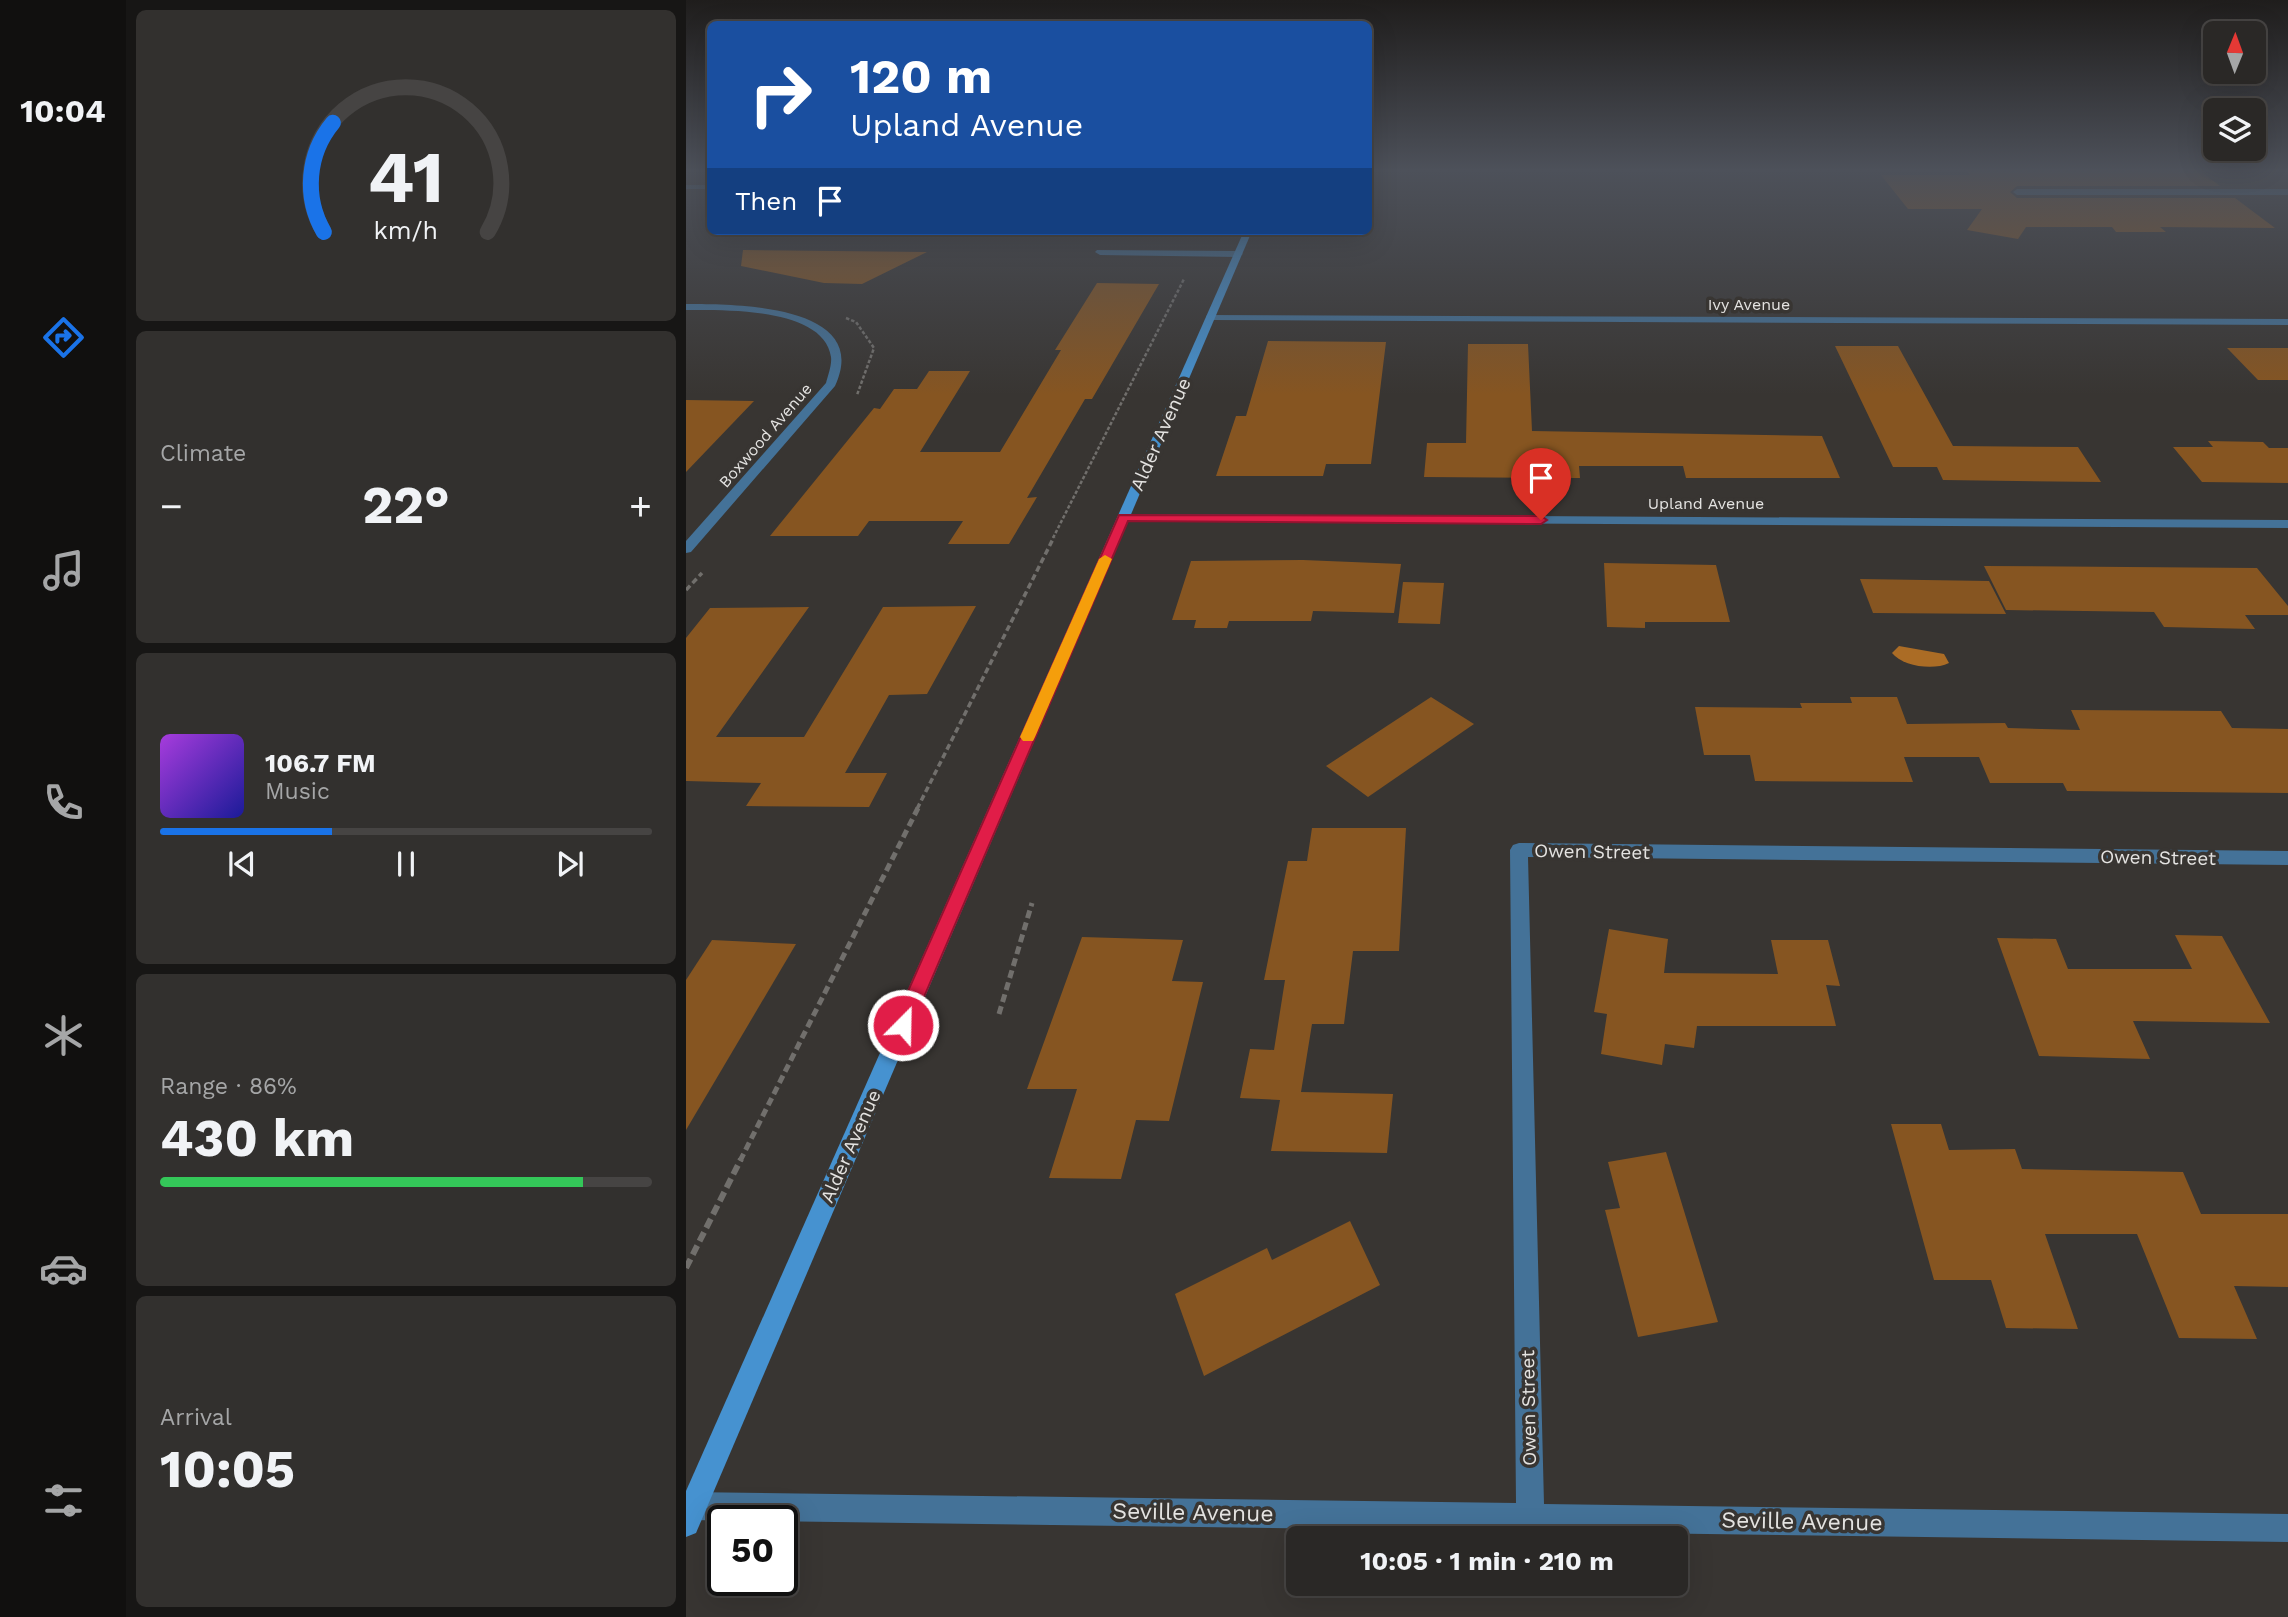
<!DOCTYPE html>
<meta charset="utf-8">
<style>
body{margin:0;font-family:"Work Sans",sans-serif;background:#32302e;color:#f1f3f6;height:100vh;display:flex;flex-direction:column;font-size:26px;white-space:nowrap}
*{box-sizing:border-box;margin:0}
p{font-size:23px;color:#a5a6a7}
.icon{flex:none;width:38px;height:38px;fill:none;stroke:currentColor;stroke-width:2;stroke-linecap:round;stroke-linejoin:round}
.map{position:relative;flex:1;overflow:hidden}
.drawer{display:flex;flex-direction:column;gap:10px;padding:10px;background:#171615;width:560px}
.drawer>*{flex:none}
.guide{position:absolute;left:21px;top:21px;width:665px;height:214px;border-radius:10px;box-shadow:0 7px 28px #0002,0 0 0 2px #464443;background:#1a4fa0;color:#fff;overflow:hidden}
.needle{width:46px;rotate:1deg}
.controls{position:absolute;left:1517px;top:21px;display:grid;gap:14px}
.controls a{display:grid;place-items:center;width:63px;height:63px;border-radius:10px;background:#2a2826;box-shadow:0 7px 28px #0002,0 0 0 2px #464443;font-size:35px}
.speed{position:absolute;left:21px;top:1505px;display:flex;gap:14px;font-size:35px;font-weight:700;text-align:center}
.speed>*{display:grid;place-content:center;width:91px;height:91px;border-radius:50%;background:#2a2826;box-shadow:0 7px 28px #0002,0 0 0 2px #464443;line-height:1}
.speed .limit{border:4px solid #111;border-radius:10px;background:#fff;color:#111}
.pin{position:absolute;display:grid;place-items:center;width:60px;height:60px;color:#fff;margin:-72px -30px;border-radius:50% 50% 50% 0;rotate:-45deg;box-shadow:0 0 7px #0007}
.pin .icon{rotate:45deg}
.me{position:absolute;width:77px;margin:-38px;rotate:23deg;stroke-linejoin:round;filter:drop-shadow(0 0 5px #0008)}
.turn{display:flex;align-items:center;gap:24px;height:147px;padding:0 28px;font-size:32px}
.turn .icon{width:91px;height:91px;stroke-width:2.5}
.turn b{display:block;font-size:49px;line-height:60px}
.then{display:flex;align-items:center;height:66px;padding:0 28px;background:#0003;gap:14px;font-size:26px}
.big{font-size:52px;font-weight:700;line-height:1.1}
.drawer .card{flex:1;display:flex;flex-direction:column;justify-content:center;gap:10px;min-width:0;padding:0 24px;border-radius:10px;background:#32302e}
.drawer .dial{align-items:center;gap:0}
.dial svg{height:182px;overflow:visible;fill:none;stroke:#464443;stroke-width:7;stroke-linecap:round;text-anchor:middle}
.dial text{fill:#f1f3f6;stroke:none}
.song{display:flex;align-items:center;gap:21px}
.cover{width:84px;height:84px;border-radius:10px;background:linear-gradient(135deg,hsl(280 70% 55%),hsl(240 70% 35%))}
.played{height:7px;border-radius:4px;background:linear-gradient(90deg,#1a73e8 35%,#464443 35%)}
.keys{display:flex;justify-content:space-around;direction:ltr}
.heat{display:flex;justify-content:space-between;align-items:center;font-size:38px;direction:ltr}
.charge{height:10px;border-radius:5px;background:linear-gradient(90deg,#34c759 86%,#464443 0)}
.trip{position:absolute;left:600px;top:1526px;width:402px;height:70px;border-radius:10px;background:#2a2826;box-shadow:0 7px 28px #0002,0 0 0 2px #464443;font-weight:700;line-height:70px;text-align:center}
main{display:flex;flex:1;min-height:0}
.tab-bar{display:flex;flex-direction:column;width:126px;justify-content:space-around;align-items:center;background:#11100f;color:#a5a6a7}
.tab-bar .icon{width:49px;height:49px}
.tab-bar .on{color:#1a73e8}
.tab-bar b{font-size:32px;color:#f1f3f6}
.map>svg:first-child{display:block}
.water{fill:#ab6c25}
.building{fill:#865521}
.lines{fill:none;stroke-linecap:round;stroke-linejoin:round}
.path-far3{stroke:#716f6c;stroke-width:2.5;stroke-dasharray:3.5 2;stroke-linecap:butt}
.path-far2{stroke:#716f6c;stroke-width:3.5;stroke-dasharray:6 3.5;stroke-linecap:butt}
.path-far1{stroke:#716f6c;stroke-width:5;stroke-dasharray:8 4.5;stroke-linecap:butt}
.path{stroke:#716f6c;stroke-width:6;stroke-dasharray:10 5;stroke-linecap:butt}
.lane{fill:#447298;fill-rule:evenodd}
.street{fill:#447298;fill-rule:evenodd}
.secondary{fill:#4692d0;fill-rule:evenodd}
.route{fill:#e11d48;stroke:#92132f;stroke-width:2}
.slow{fill:#f59e0b}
.labels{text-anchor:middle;stroke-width:7;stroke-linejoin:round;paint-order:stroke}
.far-street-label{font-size:16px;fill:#e4e3e1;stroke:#383532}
.street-label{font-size:19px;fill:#e4e3e1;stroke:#383532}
.near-street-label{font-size:23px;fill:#e4e3e1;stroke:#383532}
</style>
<main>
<nav class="tab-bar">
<b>10:04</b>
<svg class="icon on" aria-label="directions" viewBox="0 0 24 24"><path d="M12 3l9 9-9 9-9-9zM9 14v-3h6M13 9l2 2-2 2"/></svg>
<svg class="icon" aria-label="music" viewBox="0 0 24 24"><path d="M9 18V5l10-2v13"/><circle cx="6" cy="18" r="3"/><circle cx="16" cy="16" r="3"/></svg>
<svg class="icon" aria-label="phone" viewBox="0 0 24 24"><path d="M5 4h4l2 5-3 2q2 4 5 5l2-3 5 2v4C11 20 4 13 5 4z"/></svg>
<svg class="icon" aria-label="climate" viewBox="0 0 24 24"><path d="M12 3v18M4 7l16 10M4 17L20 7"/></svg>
<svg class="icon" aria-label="car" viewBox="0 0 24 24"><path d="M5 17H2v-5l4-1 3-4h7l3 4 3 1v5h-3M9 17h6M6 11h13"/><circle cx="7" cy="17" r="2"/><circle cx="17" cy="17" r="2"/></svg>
<svg class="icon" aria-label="filters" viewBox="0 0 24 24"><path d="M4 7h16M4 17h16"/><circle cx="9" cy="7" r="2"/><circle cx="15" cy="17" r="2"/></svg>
</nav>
<section class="drawer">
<div class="card dial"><svg viewBox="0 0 100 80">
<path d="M14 69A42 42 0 1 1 86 69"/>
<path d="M14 69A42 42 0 0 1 18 21" stroke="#1a73e8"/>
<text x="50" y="56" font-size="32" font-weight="700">41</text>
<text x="50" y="72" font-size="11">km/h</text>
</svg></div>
<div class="card"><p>Climate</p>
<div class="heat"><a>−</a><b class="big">22°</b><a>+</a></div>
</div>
<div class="card">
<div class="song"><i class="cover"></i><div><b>106.7 FM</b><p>Music</p></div></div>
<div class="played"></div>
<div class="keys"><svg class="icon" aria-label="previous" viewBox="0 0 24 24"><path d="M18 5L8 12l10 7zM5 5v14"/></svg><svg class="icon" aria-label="pause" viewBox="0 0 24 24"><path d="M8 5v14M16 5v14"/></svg><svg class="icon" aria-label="next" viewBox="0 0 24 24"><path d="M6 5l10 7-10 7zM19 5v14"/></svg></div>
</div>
<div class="card"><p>Range · 86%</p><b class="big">430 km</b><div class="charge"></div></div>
<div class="card"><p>Arrival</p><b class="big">10:05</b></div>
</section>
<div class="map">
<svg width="1602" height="1617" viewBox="0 0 1602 1617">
<rect width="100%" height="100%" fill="#383532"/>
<path class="water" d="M1213,646L1258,654L1263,663C1247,671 1216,666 1206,653Z"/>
<g class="building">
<polygon points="1278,168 1510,168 1534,186 1331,186 1324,192 1331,198 1549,198 1589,228 1474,227 1480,232 1430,232 1426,227 1340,227 1332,239 1281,230 1296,209 1222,209 1195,175 1284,175"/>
<polygon points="57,250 241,252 176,284 138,283 55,266"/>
<polygon points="411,283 473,284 406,399 399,399 341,498 351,497 323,544 262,544 277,521 183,521 172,536 84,536 188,408 194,409 208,389 231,389 243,371 284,371 234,452 314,452 375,350 369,350"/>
<polygon points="582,341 700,342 685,464 640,464 637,476 530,476 550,416 560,416"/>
<polygon points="782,344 842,344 846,431 1136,436 1154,478 1000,478 997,466 893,466 894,478 738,477 741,443 780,443"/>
<polygon points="1149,346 1212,346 1267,446 1392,447 1415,482 1257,480 1251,467 1207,467"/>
<polygon points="1541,348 1602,348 1602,380 1572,380"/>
<polygon points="0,400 68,401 0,472"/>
<polygon points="1522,441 1577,442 1583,448 1602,448 1602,483 1516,482 1487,447 1527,447"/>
<polygon points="617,560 715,564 708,613 627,611 625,621 543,621 541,628 508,628 510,620 486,620 505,561"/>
<polygon points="918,563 1030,565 1044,622 959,622 959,628 921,627"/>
<polygon points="1298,566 1571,568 1602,606 1602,615 1559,615 1569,629 1478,627 1468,612 1320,610"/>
<polygon points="1174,579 1303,581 1320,614 1187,613"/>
<polygon points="717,582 758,583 754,624 712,623"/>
<polygon points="290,606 241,694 203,695 159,773 201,773 183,807 60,806 75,783 0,781 0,638 24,608 123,607 30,737 118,737 197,607"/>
<polygon points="745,697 788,724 682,797 640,766"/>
<polygon points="1164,697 1211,697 1221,724 1319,723 1322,728 1394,730 1385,710 1535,711 1546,728 1602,729 1602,793 1381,791 1377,783 1304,783 1293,757 1218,757 1227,782 1069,781 1064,755 1018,755 1009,707 1116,708 1114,703 1166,703"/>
<polygon points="626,828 720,828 713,951 667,951 658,1024 626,1024 615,1092 707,1094 701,1153 585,1151 594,1100 554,1098 564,1049 588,1050 599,980 578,980 602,861 621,861"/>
<polygon points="923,929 982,939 978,973 1092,974 1085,940 1142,940 1154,986 1140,985 1150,1026 1011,1026 1008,1048 979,1044 976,1065 915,1054 921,1014 908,1012"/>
<polygon points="1489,935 1536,936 1584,1023 1447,1021 1464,1059 1353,1056 1311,938 1370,939 1382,969 1506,969"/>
<polygon points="396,937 497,940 486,981 517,982 483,1121 450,1120 435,1179 363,1178 391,1089 341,1089"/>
<polygon points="26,940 110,944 0,1130 0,980"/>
<polygon points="1205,1124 1255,1124 1263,1150 1329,1149 1336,1169 1497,1172 1515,1214 1602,1214 1602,1287 1548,1286 1571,1339 1493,1338 1451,1234 1359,1234 1392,1329 1320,1328 1305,1280 1248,1280"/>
<polygon points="980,1152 1032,1322 952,1337 919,1210 934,1208 922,1162"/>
<polygon points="664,1221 694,1285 518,1376 489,1294 581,1248 586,1260"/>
</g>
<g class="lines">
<g class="path-far3">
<polyline points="160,318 170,322 188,348 171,395"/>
<polyline points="367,538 498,279"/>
</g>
<g class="path-far2">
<polyline points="0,590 16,573"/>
<polyline points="231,809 368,537"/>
</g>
<g class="path-far1">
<polyline points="313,1014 346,903"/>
<polyline points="54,1161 232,808"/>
</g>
<polyline class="path" points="0,1268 55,1159"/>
<polygon class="lane" points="411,250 552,251 557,254 552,257 414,255 409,252"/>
<g class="street">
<rect x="0" y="185" width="24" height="4"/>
<polygon points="1602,189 1602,195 1331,195 1327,192 1331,189"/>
<path d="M0,304C48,304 187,304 149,386L5,552L0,553V541L140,383C142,375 146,365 145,357C138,307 37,310 0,310Z"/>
<polygon points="521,315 1602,319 1602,325 525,320 520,317"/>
<polygon points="437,514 1602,520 1602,528 432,521 432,515"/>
<polygon points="833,843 1602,851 1602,865 842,857 858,1504 1602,1514 1602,1542 0,1520 0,1492 830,1503 824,850 827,845"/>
</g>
<polygon class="secondary" points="558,231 566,231 10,1533 0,1537 0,1491"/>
</g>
<linearGradient id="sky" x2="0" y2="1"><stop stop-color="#1f1d1c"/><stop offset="0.43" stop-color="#4d515a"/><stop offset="1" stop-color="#4d515a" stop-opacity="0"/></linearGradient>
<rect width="1602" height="395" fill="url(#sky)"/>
<polygon class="route" points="433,515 855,516 861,520 855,524 442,521 226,1025 223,1030 210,1030 207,1025"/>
<polygon class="slow" points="419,555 426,559 349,737 347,741 337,741 334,737 413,559"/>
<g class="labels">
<g class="far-street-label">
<text x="1063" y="310">Ivy Avenue</text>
<text transform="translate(79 435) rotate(-49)" y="6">Boxwood Avenue</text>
<text x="1020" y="509">Upland Avenue</text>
</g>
<g class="street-label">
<text transform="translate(474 434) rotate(-66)" y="7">Alder Avenue</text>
<text transform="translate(906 851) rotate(1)" y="7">Owen Street</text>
<text transform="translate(1472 857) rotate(1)" y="7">Owen Street</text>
<text transform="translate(164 1146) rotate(-66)" y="7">Alder Avenue</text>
<text transform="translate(842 1408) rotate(-91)" y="7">Owen Street</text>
</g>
<g class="near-street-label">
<text transform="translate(507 1512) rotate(1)" y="8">Seville Avenue</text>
<text transform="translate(1116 1521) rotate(1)" y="8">Seville Avenue</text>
</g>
</g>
</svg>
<div class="controls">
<a><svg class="needle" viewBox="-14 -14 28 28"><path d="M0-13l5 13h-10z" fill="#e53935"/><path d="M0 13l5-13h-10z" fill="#a5a6a7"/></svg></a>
<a><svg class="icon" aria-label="layers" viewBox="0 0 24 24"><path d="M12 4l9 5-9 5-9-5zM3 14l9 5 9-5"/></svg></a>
</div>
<div class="speed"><div class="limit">50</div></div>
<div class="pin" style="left:855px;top:520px;background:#d93025"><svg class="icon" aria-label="arrive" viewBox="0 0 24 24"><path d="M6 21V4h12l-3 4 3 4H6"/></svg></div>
<svg class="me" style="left:217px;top:1025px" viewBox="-20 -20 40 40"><circle r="17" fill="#e11d48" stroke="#fff" stroke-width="3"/><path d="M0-11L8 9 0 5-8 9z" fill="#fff"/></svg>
<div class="trip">10:05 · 1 min · 210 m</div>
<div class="guide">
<div class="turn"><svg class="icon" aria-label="right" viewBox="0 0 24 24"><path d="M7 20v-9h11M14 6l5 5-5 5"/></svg><div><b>120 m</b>Upland Avenue</div></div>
<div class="then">Then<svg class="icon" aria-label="arrive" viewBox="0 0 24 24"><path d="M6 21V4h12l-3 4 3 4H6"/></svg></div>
</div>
</div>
</main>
